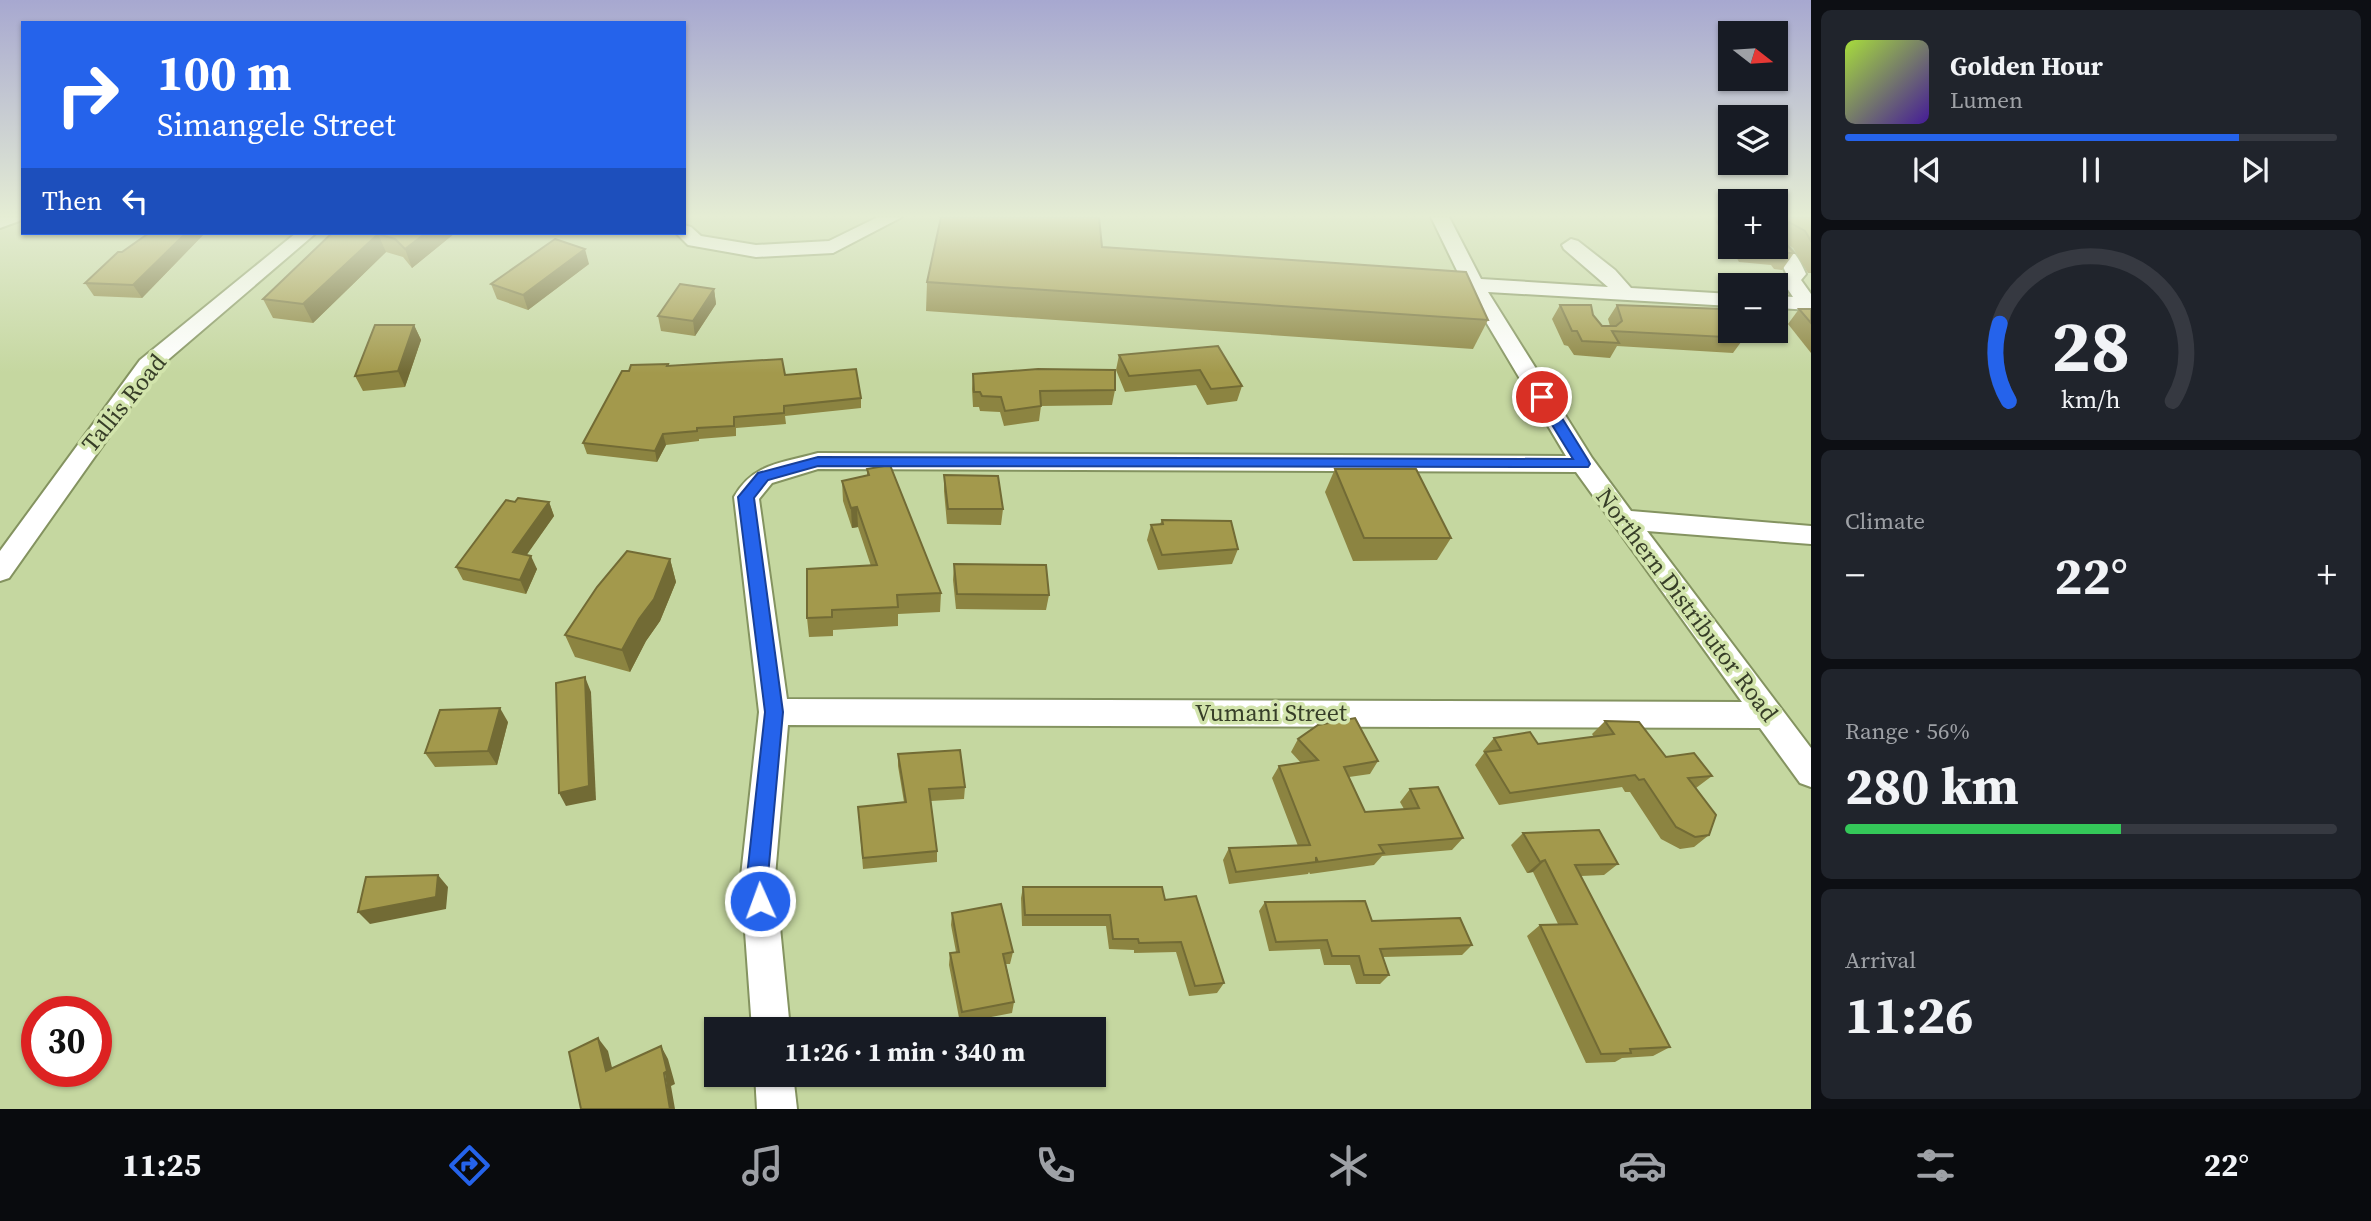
<!DOCTYPE html>
<meta charset="utf-8">
<style>
body{margin:0;font-family:"Source Serif 4",serif;background:#20242c;color:#f1f3f6;height:100vh;display:flex;flex-direction:column;font-size:26px;white-space:nowrap}
*{box-sizing:border-box;margin:0}
p{font-size:23px;color:#9ea1a6}
.icon{flex:none;width:38px;height:38px;fill:none;stroke:currentColor;stroke-width:2;stroke-linecap:round;stroke-linejoin:round}
.map{position:relative;flex:1;overflow:hidden}
.panel{display:flex;flex-direction:column;gap:10px;padding:10px;background:#0d0f14;width:560px}
.panel>*{flex:none}
.banner{position:absolute;left:21px;top:21px;width:665px;height:214px;border-radius:0px;box-shadow:0 2px 5px #0004;background:#2563eb;color:#fff;overflow:hidden}
.needle{width:46px;rotate:107deg}
.fabs{position:absolute;left:1718px;top:21px;display:grid;gap:14px}
.fabs a{display:grid;place-items:center;width:70px;height:70px;border-radius:0px;background:#171b24;box-shadow:0 2px 5px #0004;font-size:35px}
.speed{position:absolute;left:21px;top:996px;display:flex;gap:14px;font-size:35px;font-weight:700;text-align:center}
.speed>*{display:grid;place-content:center;width:91px;height:91px;border-radius:50%;background:#171b24;box-shadow:0 2px 5px #0004;line-height:1}
.speed .limit{border:10px solid #d22;background:#fff;color:#111}
.pin{position:absolute;display:grid;place-items:center;width:60px;height:60px;color:#fff;margin:-30px;border:4px solid #fff;border-radius:50%;box-shadow:0 2px 7px #0007}
.me{position:absolute;width:77px;margin:-38px;rotate:358deg;stroke-linejoin:round;filter:drop-shadow(0 0 5px #0008)}
.turn{display:flex;align-items:center;gap:24px;height:147px;padding:0 21px;font-size:32px}
.turn .icon{width:91px;height:91px;stroke-width:2.5}
.turn b{display:block;font-size:49px;line-height:60px}
.then{display:flex;align-items:center;height:66px;padding:0 21px;background:#0003;gap:14px;font-size:26px}
.big{font-size:52px;font-weight:700;line-height:1.1}
.panel .tile{flex:1;display:flex;flex-direction:column;justify-content:center;gap:10px;min-width:0;padding:0 24px;border-radius:10px;background:#20242c}
.panel .dial{align-items:center;gap:0}
.dial svg{height:182px;overflow:visible;fill:none;stroke:#363941;stroke-width:7;stroke-linecap:round;text-anchor:middle}
.dial text{fill:#f1f3f6;stroke:none}
.song{display:flex;align-items:center;gap:21px}
.cover{width:84px;height:84px;border-radius:10px;background:linear-gradient(135deg,hsl(80 70% 55%),hsl(260 70% 35%))}
.played{height:7px;border-radius:4px;background:linear-gradient(90deg,#2563eb 80%,#363941 80%)}
.keys{display:flex;justify-content:space-around;direction:ltr}
.heat{display:flex;justify-content:space-between;align-items:center;font-size:38px;direction:ltr}
.charge{height:10px;border-radius:5px;background:linear-gradient(90deg,#34c759 56%,#363941 0)}
.trip{position:absolute;left:704px;top:1017px;width:402px;height:70px;border-radius:0px;background:#171b24;box-shadow:0 2px 5px #0004;font-weight:700;line-height:70px;text-align:center}
.tabs{display:flex;height:112px;justify-content:space-around;align-items:center;background:#090b0e;color:#9ea1a6}
.tabs .icon{width:49px;height:49px}
.tabs .active{color:#2563eb}
.tabs b{font-size:32px;color:#f1f3f6}
main{display:flex;flex:1;min-height:0}
.map>svg:first-child{display:block}
.lines{fill:none;stroke-linecap:round;stroke-linejoin:round}
.minor-casing{stroke:#849360;stroke-width:4}
.minor{fill:#fff;fill-rule:evenodd}
.wall{fill:#8c8441}
.shaded-wall{fill:#726b35}
.building{fill:#a3994c;stroke:#726b35;stroke-width:2}
.route{fill:#2563eb;stroke:#184099;stroke-width:2}
.labels{text-anchor:middle;stroke-width:7;stroke-linejoin:round;paint-order:stroke}
.street-label{font-size:24px;fill:#373e28;stroke:#d2e4ac}
</style>
<main>
<div class="map">
<svg width="1811" height="1109" viewBox="0 0 1811 1109">
<rect width="100%" height="100%" fill="#c5d7a0"/>
<g class="lines">
<defs>
<g id="minor">
<polygon points="0,217 22,217 19,221 0,228"/>
<polygon points="878,217 902,217 833,253 756,257 688,245 676,233 684,233 684,225 691,227 701,236 756,245 829,241"/>
<path d="M1431,217H1449L1481,279L1608,287L1564,249L1562,245L1571,239L1578,241L1615,270L1631,288L1731,294V306L1488,292L1592,458L1631,511L1811,526V544L1647,531L1811,748V787L1800,783L1760,728L788,725L775,876L790,1029H752L741,876L759,712L734,497C753,463 783,463 818,453L1566,456L1464,285ZM818,469L1576,472L1742,702L787,699L759,499L772,483Z"/>
<polygon points="296,233 316,233 156,370 9,578 0,581 0,551 140,360"/>
<path d="M1776,241C1793,246 1799,259 1806,274L1801,280L1811,294V310L1776,308V296L1793,297L1781,279L1786,273L1780,260L1767,247H1776Z"/>
<polygon points="755,1074 793,1074 797,1109 757,1109"/>
</g>
</defs>
<use href="#minor" class="minor-casing"/>
<use href="#minor" class="minor"/>
</g>
<g class="wall">
<polygon points="1713,217 1731,217 1731,247 1776,247 1776,217 1811,217 1811,273 1808,273 1793,248 1787,244 1794,253 1782,270 1774,269 1771,265 1739,262"/>
<polygon points="149,233 205,233 142,298 94,296 85,283"/>
<polygon points="332,233 455,233 412,268 403,257 386,252 313,323 273,318 263,299"/>
<polygon points="1102,247 1488,320 1473,349 926,311 927,282"/>
<polygon points="589,264 528,310 497,299 491,284"/>
<polygon points="714,289 716,304 695,336 661,331 658,316"/>
<polygon points="1560,305 1593,315 1602,326 1610,326 1608,319 1617,305 1744,338 1733,353 1617,346 1610,358 1574,355 1568,346 1564,345 1552,319"/>
<polygon points="1799,309 1811,309 1811,353 1788,324"/>
<polygon points="414,325 421,340 405,387 363,391 355,376"/>
<polygon points="1218,346 1242,386 1237,401 1207,405 1196,385 1125,392 1116,370 1119,355"/>
<polygon points="669,366 785,375 861,398 861,408 785,416 786,424 736,428 736,436 699,439 699,441 666,445 657,462 587,454 583,443"/>
<polygon points="973,374 1115,390 1112,405 1041,406 1039,421 1004,426 1000,412 980,411 979,407 973,407 972,389"/>
<polygon points="867,469 941,593 940,612 898,614 898,626 833,630 833,636 809,637 807,618 871,566 858,527 852,528 843,501 842,481 867,475"/>
<polygon points="1335,469 1451,538 1437,560 1353,561 1325,492"/>
<polygon points="944,475 1003,509 1001,525 947,524 944,491"/>
<polygon points="515,502 549,502 554,516 526,555 537,569 526,594 463,580 456,567"/>
<polygon points="1162,520 1238,549 1232,564 1158,570 1147,540 1151,525 1160,524"/>
<polygon points="670,559 676,582 660,621 646,641 630,672 575,657 565,635"/>
<polygon points="954,564 1049,595 1046,610 956,609 953,580"/>
<polygon points="1605,721 1666,757 1712,776 1696,788 1709,835 1694,847 1680,849 1661,839 1630,792 1625,792 1622,787 1499,805 1475,765 1484,753 1483,751 1494,738 1538,744 1594,737 1592,734"/>
<polygon points="508,722 497,765 435,767 425,753"/>
<polygon points="1298,739 1378,761 1370,774 1349,777 1365,812 1404,809 1400,802 1410,789 1463,838 1452,850 1382,856 1374,865 1310,874 1309,872 1308,874 1229,884 1223,860 1229,848 1298,846 1272,778 1279,766 1301,763 1291,752"/>
<polygon points="898,754 965,787 964,799 931,801 937,851 937,862 863,869 858,807 904,802 898,766"/>
<polygon points="1523,833 1618,864 1604,875 1581,876 1670,1047 1653,1056 1622,1058 1615,1062 1586,1063 1527,936 1540,925 1558,924 1533,872 1527,873 1511,845"/>
<polygon points="1023,887 1165,900 1224,983 1217,993 1189,996 1176,952 1134,953 1134,950 1109,949 1106,926 1022,926 1021,898"/>
<polygon points="1265,902 1472,945 1462,955 1383,957 1389,975 1380,984 1356,984 1350,965 1324,965 1320,949 1269,951 1259,911"/>
<polygon points="952,913 1013,952 1010,964 1006,964 1014,1002 1012,1013 960,1023 949,965 950,953 956,952 951,925"/>
</g>
<g class="shaded-wall">
<polygon points="1785,228 1776,240 1776,230"/>
<polygon points="186,233 205,233 142,298 133,285"/>
<polygon points="426,233 455,233 412,268 405,249"/>
<polygon points="378,234 386,252 313,323 303,304"/>
<polygon points="585,249 589,264 528,310 523,295"/>
<polygon points="714,289 716,304 695,336 693,321"/>
<polygon points="414,325 421,340 405,387 398,371"/>
<polygon points="663,434 666,445 657,462 655,451"/>
<polygon points="549,502 554,516 519,566 513,552"/>
<polygon points="857,507 858,527 852,528 851,508"/>
<polygon points="531,556 537,569 526,594 520,580"/>
<polygon points="670,559 676,582 660,621 646,641 630,672 622,650"/>
<polygon points="585,677 591,692 596,800 566,806 559,793"/>
<polygon points="500,708 508,722 497,765 488,751"/>
<polygon points="1545,860 1533,872 1527,873 1540,862"/>
<polygon points="438,875 448,887 446,909 370,924 358,912"/>
<polygon points="598,1038 608,1051 616,1084 606,1071"/>
<polygon points="661,1046 668,1059 675,1084 671,1086 675,1109 670,1109"/>
</g>
<g class="building">
<polygon points="941,217 1099,217 1102,247 1466,272 1488,320 927,282"/>
<polygon points="1776,217 1811,217 1811,241 1805,231 1789,222 1785,228 1776,230"/>
<polygon points="1776,231 1794,253 1786,253 1783,248 1766,247 1776,247"/>
<polygon points="149,233 186,233 133,285 85,283 118,252 122,252"/>
<polygon points="332,233 426,233 405,249 395,239 378,234 303,304 263,299"/>
<polygon points="555,239 585,249 523,295 491,284"/>
<polygon points="680,284 714,289 693,321 658,316"/>
<polygon points="1560,305 1591,305 1593,315 1602,326 1616,326 1622,321 1617,305 1723,309 1731,320 1731,331 1739,331 1744,338 1612,331 1619,343 1582,341 1577,331 1572,331"/>
<polygon points="1799,309 1811,309 1811,323"/>
<polygon points="375,325 414,325 398,371 355,376"/>
<polygon points="1218,346 1242,386 1211,389 1200,370 1129,376 1119,355"/>
<polygon points="782,359 785,375 856,369 861,398 784,406 784,413 734,417 734,426 697,428 697,431 663,434 655,451 583,443 622,371 629,371 631,365 668,364 667,366"/>
<polygon points="1038,369 1115,370 1115,390 1040,391 1041,406 1005,411 1001,397 982,396 980,392 974,392 973,374"/>
<polygon points="890,465 941,593 897,595 898,607 832,610 832,617 807,618 807,569 877,565 857,507 851,508 842,481 869,475 867,469"/>
<polygon points="1335,469 1416,469 1451,538 1364,538"/>
<polygon points="944,475 998,476 1003,509 948,509"/>
<polygon points="518,498 549,502 513,552 531,556 520,580 456,567 506,500 515,502"/>
<polygon points="1162,520 1231,521 1238,549 1162,555 1151,525 1163,524"/>
<polygon points="627,551 670,559 654,599 639,619 622,650 565,635 597,587"/>
<polygon points="954,564 1046,565 1049,595 957,594"/>
<polygon points="585,677 589,786 559,793 556,683"/>
<polygon points="500,708 488,751 425,753 440,710"/>
<polygon points="1355,718 1378,761 1344,767 1365,812 1419,808 1410,789 1438,787 1463,838 1379,845 1384,853 1318,862 1316,857 1316,862 1236,872 1229,848 1310,845 1279,766 1318,760 1298,739 1318,725"/>
<polygon points="1605,721 1639,722 1666,757 1694,753 1712,776 1688,778 1716,815 1709,835 1695,837 1676,827 1644,779 1639,780 1635,775 1510,793 1485,752 1501,750 1494,738 1530,732 1538,744 1614,734"/>
<polygon points="960,750 965,787 929,789 937,851 863,858 858,807 906,802 898,754"/>
<polygon points="1599,830 1618,864 1575,865 1670,1047 1630,1049 1631,1053 1601,1054 1540,925 1577,924 1545,860 1540,862 1523,833"/>
<polygon points="438,875 436,897 358,912 366,877"/>
<polygon points="1023,887 1162,887 1165,900 1196,896 1224,983 1195,986 1181,942 1139,943 1138,939 1113,939 1110,915 1025,915"/>
<polygon points="1365,901 1372,921 1460,918 1472,945 1380,949 1389,975 1364,975 1359,956 1332,956 1327,940 1276,942 1265,902"/>
<polygon points="1001,904 1013,952 1003,954 1014,1002 962,1012 950,953 959,952 952,913"/>
<polygon points="598,1038 606,1071 661,1046 667,1071 664,1073 670,1109 581,1109 569,1052"/>
</g>
<linearGradient id="sky" x2="0" y2="1"><stop stop-color="#a7a8d0"/><stop offset="0.58" stop-color="#e5edd4"/><stop offset="1" stop-color="#e5edd4" stop-opacity="0"/></linearGradient>
<rect width="1811" height="373" fill="url(#sky)"/>
<polygon class="route" points="1542,393 1547,394 1588,460 1590,464 1588,467 818,466 768,480 754,498 783,712 768,876 770,901 767,908 760,911 753,908 747,876 765,712 738,497 758,473 818,457 1573,459 1535,397"/>
<g class="labels">
<g class="street-label">
<text transform="translate(124 403) rotate(-51)" y="8">Tallis Road</text>
<text transform="translate(1687 605) rotate(53)" y="8">Northern Distributor Road</text>
<text x="1271" y="721">Vumani Street</text>
</g>
</g>
</svg>
<div class="fabs">
<a><svg class="needle" viewBox="-14 -14 28 28"><path d="M0-13l5 13h-10z" fill="#e53935"/><path d="M0 13l5-13h-10z" fill="#9ea1a6"/></svg></a>
<a><svg class="icon" aria-label="layers" viewBox="0 0 24 24"><path d="M12 4l9 5-9 5-9-5zM3 14l9 5 9-5"/></svg></a>
<a>+</a>
<a>−</a>
</div>
<div class="speed"><div class="limit">30</div></div>
<div class="pin" style="left:1542px;top:397px;background:#d93025"><svg class="icon" aria-label="arrive" viewBox="0 0 24 24"><path d="M6 21V4h12l-3 4 3 4H6"/></svg></div>
<svg class="me" style="left:760px;top:901px" viewBox="-20 -20 40 40"><circle r="17" fill="#2563eb" stroke="#fff" stroke-width="3"/><path d="M0-11L8 9 0 5-8 9z" fill="#fff"/></svg>
<div class="trip">11:26 · 1 min · 340 m</div>
<div class="banner">
<div class="turn"><svg class="icon" aria-label="right" viewBox="0 0 24 24"><path d="M7 20v-9h11M14 6l5 5-5 5"/></svg><div><b>100 m</b>Simangele Street</div></div>
<div class="then">Then<svg class="icon" aria-label="left" viewBox="0 0 24 24"><path d="M17 20v-9H6M10 6l-5 5 5 5"/></svg></div>
</div>
</div>
<section class="panel">
<div class="tile">
<div class="song"><i class="cover"></i><div><b>Golden Hour</b><p>Lumen</p></div></div>
<div class="played"></div>
<div class="keys"><svg class="icon" aria-label="previous" viewBox="0 0 24 24"><path d="M18 5L8 12l10 7zM5 5v14"/></svg><svg class="icon" aria-label="pause" viewBox="0 0 24 24"><path d="M8 5v14M16 5v14"/></svg><svg class="icon" aria-label="next" viewBox="0 0 24 24"><path d="M6 5l10 7-10 7zM19 5v14"/></svg></div>
</div>
<div class="tile dial"><svg viewBox="0 0 100 80">
<path d="M14 69A42 42 0 1 1 86 69"/>
<path d="M14 69A42 42 0 0 1 10 35" stroke="#2563eb"/>
<text x="50" y="56" font-size="32" font-weight="700">28</text>
<text x="50" y="72" font-size="11">km/h</text>
</svg></div>
<div class="tile"><p>Climate</p>
<div class="heat"><a>−</a><b class="big">22°</b><a>+</a></div>
</div>
<div class="tile"><p>Range · 56%</p><b class="big">280 km</b><div class="charge"></div></div>
<div class="tile"><p>Arrival</p><b class="big">11:26</b></div>
</section>
</main>
<nav class="tabs">
<b>11:25</b>
<svg class="icon active" aria-label="directions" viewBox="0 0 24 24"><path d="M12 3l9 9-9 9-9-9zM9 14v-3h6M13 9l2 2-2 2"/></svg>
<svg class="icon" aria-label="music" viewBox="0 0 24 24"><path d="M9 18V5l10-2v13"/><circle cx="6" cy="18" r="3"/><circle cx="16" cy="16" r="3"/></svg>
<svg class="icon" aria-label="phone" viewBox="0 0 24 24"><path d="M5 4h4l2 5-3 2q2 4 5 5l2-3 5 2v4C11 20 4 13 5 4z"/></svg>
<svg class="icon" aria-label="climate" viewBox="0 0 24 24"><path d="M12 3v18M4 7l16 10M4 17L20 7"/></svg>
<svg class="icon" aria-label="car" viewBox="0 0 24 24"><path d="M5 17H2v-5l4-1 3-4h7l3 4 3 1v5h-3M9 17h6M6 11h13"/><circle cx="7" cy="17" r="2"/><circle cx="17" cy="17" r="2"/></svg>
<svg class="icon" aria-label="filters" viewBox="0 0 24 24"><path d="M4 7h16M4 17h16"/><circle cx="9" cy="7" r="2"/><circle cx="15" cy="17" r="2"/></svg>
<b>22°</b>
</nav>
